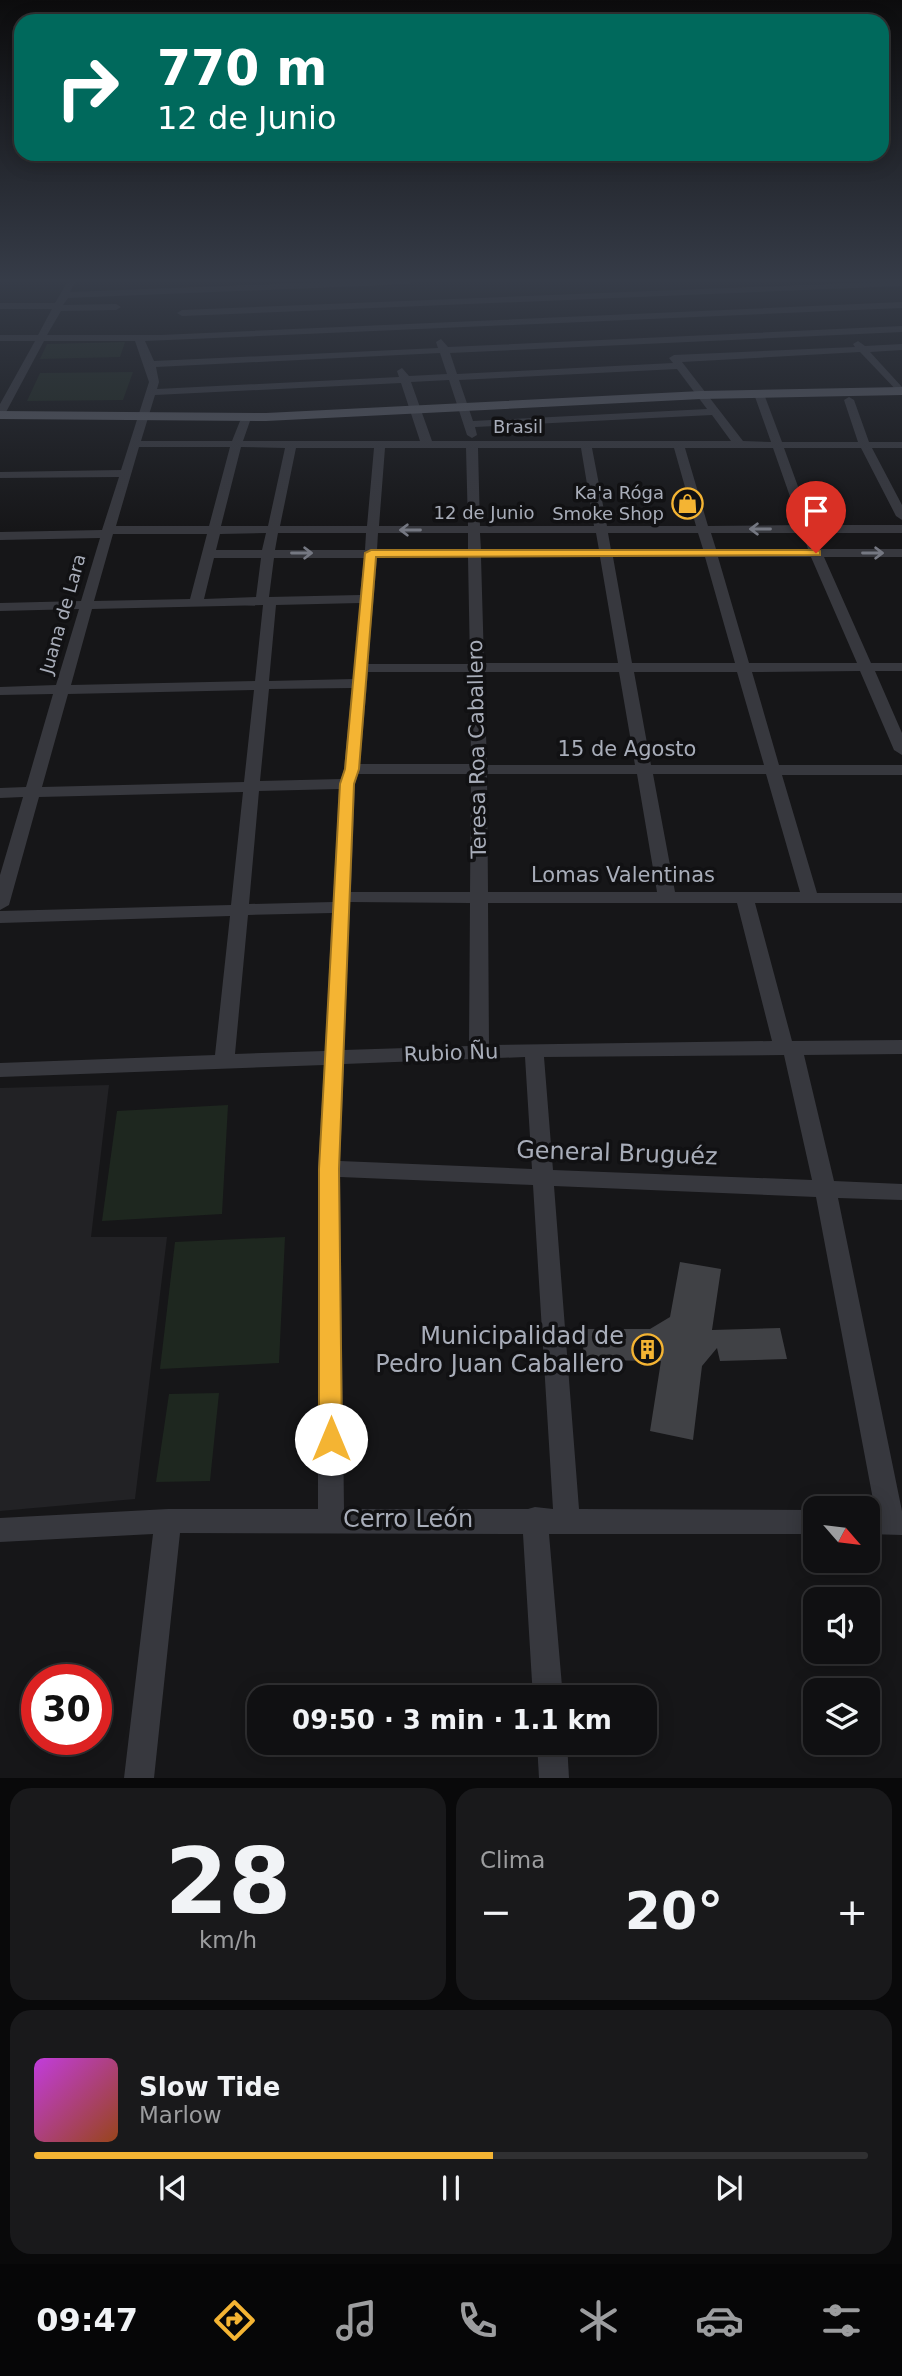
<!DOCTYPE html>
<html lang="es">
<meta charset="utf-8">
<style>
body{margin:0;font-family:"DejaVu Sans",sans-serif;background:#19191b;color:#f1f3f6;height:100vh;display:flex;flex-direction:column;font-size:26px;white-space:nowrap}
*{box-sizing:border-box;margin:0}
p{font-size:23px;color:#9c9d9f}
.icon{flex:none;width:38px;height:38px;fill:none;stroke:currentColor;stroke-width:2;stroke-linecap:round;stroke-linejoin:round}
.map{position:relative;height:1778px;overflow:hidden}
.side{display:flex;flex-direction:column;gap:10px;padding:10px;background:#09090a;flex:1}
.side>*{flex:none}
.guide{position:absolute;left:14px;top:14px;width:875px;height:147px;border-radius:21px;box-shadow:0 4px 18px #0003,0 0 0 2px #303032;background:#00695c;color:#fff;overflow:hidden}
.needle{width:46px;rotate:118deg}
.fabs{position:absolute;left:803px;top:1496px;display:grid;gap:14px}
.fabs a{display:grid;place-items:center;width:77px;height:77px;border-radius:14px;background:#101012;box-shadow:0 4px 18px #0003,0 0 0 2px #303032;font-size:35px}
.speed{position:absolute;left:21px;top:1664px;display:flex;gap:14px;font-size:35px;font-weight:700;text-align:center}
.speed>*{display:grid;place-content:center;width:91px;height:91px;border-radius:50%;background:#101012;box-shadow:0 4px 18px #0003,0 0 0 2px #303032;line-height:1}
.speed .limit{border:10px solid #d22;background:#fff;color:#111}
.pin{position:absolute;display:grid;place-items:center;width:60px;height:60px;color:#fff;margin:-72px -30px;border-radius:50% 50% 50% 0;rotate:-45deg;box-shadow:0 0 7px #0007}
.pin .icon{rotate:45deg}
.me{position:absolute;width:77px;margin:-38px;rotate:0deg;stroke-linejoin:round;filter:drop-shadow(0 0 5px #0008)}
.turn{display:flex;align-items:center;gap:24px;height:147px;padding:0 28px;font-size:32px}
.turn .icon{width:91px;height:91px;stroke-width:2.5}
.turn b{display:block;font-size:49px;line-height:60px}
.big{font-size:52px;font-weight:700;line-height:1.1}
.side .card{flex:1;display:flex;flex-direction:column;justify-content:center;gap:10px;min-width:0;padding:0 24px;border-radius:21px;background:#19191b}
.side .dial{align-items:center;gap:0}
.dial b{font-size:91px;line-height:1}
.song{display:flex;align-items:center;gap:21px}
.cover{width:84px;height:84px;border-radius:10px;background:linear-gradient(135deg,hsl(290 70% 55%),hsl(20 70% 35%))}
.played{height:7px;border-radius:4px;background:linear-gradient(90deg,#f4b433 55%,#303032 55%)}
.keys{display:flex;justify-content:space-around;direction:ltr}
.heat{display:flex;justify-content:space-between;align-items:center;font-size:38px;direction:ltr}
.side .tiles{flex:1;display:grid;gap:10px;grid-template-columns:1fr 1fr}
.card:last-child{grid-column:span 2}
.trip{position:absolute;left:247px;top:1685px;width:410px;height:70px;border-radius:21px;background:#101012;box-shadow:0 4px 18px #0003,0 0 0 2px #303032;font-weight:700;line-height:70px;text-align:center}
.tabs{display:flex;height:112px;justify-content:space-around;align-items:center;background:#060607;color:#9c9d9f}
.tabs .icon{width:49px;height:49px}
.tabs .current{color:#f4b433}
.tabs b{font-size:32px;color:#f1f3f6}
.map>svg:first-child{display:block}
.built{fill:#222225}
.green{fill:#1e271f}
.building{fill:#404145}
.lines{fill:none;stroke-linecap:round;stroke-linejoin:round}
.minor{fill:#37383e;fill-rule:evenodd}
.major{fill:#53555d;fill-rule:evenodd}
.oneway{stroke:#757882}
.route{fill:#f4b433;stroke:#9f7521;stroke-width:2}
.labels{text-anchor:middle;stroke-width:7;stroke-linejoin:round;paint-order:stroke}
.far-street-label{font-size:18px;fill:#a8adb9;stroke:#111113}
.far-poi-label{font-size:18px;fill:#a8adb9;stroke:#111113;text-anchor:end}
.street-label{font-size:21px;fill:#a8adb9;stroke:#111113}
.near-street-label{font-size:24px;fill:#a8adb9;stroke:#111113}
.near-poi-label{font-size:24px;fill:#a8adb9;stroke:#111113;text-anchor:end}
</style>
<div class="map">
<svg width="902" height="1778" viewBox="0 0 902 1778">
<rect width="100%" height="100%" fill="#161618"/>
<polygon class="built" points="109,1085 91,1237 167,1237 135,1499 0,1511 0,1088"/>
<g class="green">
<polygon points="125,342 120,357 40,359 47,344"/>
<polygon points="133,372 123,400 27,401 40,373"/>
<polygon points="228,1105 222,1214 102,1221 117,1111"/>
<polygon points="285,1237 279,1363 160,1369 175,1242"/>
<polygon points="219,1393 210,1481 156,1482 169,1394"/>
</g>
<polygon class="building" points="680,1262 721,1269 712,1330 780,1328 787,1359 720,1361 717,1348 702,1366 693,1440 650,1431 661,1361 584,1360 582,1329 650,1329 670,1317"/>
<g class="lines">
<g class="minor">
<path d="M68,281H76L70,292L349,281H414L410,284L68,298L63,305L116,304L121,307L116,310L61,311L47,335H161L902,302V308L145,341L154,361L438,348L436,342L441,339L448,347L902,326V332L450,353L457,374L673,363L669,358L674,355L855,347L853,344L858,341L865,346L902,344V350L870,352L902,387L900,394L860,352L682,362L743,441L771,442L754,394L759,391L764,394L782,442H858L844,400L849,397L854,400L869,442H902V448H872L902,505V520L896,516L861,448H784L812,525H902V533H815L821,549H902V557H824L871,663H902V671H875L902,733V755L894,750L860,671L752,672L779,765H902V775H782L817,893H902V903H755L792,1041L902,1040V1054L804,1055L834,1181L902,1184V1200L838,1198L902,1511V1535L868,1534V1510H875L816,1197L554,1186L579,1509L816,1510V1534H549L563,1698H533L523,1534L180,1533L154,1778H124L153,1534L0,1542V1518L168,1509H318V1169L324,1065L0,1077V1063L215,1055L230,916L0,923V911L231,905L243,792L39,797L9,905L0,910V875L23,797L0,798V788L26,787L53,694L0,695V687L56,685L79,609L0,611V603L81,601L100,538L0,540V532L102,530L119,477L0,478V472L121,470L149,382L135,341H44L5,414L0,417V404L35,341H0V335H38L52,309H0V303H55ZM440,353L447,374L409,376L402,368L397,371L399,377L157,389L159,382L156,367ZM677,369L707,409L473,421L459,380ZM449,380L467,435L472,438L477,435L475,427L712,415L731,441H432L411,382ZM401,383L420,441H243L250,421L245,418L240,421L232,441H141L155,395ZM139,447H230L209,526H116ZM241,447L285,448L268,526H221ZM296,448H374L367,526H280ZM385,448H466L468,526H379ZM478,448H581L594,526H480ZM592,448H674L696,526H607ZM685,448H773L800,525L708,526ZM266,533L262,550H216L220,534ZM278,533H366L365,550H275ZM378,533H468V550H377ZM480,533H596L599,550H481ZM608,533H698L703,549L611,550ZM711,533H803L808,549H716ZM113,534H207L190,599L94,601ZM468,557L470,664H368L377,558ZM481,557H600L618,663H484ZM613,557H705L735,663H632ZM718,557H811L857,663H749ZM214,558H261L256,597L204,599ZM274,558H364L360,595L269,597ZM360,603L353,679L269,681L276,605ZM263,605L255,681L71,685L92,609ZM368,672H470L471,764H360ZM484,672H619L635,765H487ZM634,672H737L764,765H651ZM352,688L344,769L341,779L260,781L269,689ZM254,690L244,782L42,787L68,694ZM358,774H471L470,892H351L355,784ZM487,774H637L657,892H488ZM653,774H766L800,892H675ZM339,789L333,902L249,904L259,791ZM350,902L470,903L469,1046L344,1050ZM488,903H737L772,1041L489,1045ZM332,913L325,1051L235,1054L248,915ZM784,1055L812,1180L553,1170L544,1057ZM525,1057L532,1169L340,1161L344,1064ZM340,1177L533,1185L553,1509L535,1507L528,1509H344Z"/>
<polygon points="902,281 902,286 182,316 177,313 182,310"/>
<polygon points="537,1743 567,1743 569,1778 539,1778"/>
</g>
<polygon class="major" points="902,387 902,395 701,399 266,421 0,419 0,411 266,413 701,391"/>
</g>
<defs><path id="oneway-shaft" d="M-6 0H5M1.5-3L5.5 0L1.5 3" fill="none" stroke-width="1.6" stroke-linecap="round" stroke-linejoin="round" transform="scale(1.75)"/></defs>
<g class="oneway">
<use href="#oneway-shaft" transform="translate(760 529) rotate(180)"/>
<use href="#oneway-shaft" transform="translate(410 530) rotate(180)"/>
<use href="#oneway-shaft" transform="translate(302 553)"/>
<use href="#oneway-shaft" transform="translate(873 553)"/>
</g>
<linearGradient id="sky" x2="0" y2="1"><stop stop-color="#0c0c0d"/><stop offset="0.53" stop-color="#363c48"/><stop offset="1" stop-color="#363c48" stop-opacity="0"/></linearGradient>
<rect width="902" height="530" fill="url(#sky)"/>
<polygon class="route" points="816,550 820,551 820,555 376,557 359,769 354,784 339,1169 342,1439 339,1446 331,1449 323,1446 319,1439 319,1169 340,784 345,769 365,553 371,550"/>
<defs>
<symbol id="shop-ring" viewBox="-11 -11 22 22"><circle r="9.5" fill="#111113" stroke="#f4b433" stroke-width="1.5"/><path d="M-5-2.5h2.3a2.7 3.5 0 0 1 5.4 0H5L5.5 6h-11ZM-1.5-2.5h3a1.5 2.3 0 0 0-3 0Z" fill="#f4b433"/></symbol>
<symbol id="building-ring" viewBox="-11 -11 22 22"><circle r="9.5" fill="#111113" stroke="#f4b433" stroke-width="1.5"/><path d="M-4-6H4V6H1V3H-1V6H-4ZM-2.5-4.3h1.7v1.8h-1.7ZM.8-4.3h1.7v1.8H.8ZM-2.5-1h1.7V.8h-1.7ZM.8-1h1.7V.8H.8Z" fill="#f4b433"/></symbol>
</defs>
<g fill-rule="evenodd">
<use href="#shop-ring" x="670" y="486" width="35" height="35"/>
<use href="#building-ring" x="630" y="1332" width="35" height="35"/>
</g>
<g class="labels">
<g class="far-street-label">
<text x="518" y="433">Brasil</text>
<text x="484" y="519">12 de Junio</text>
<text transform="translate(63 614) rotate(-74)" y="6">Juana de Lara</text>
</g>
<g class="far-poi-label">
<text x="664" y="499">Ka'a Róga<tspan x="664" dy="21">Smoke Shop</tspan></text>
</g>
<g class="street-label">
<text transform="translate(477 749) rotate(-91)" y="7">Teresa Roa Caballero</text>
<text x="627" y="756">15 de Agosto</text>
<text x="623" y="882">Lomas Valentinas</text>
<text transform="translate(451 1053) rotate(-2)" y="7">Rubio Ñu</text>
</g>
<g class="near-street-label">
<text transform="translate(617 1153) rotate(2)" y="8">General Bruguéz</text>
<text x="408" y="1527">Cerro León</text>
</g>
<g class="near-poi-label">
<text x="624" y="1344">Municipalidad de<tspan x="624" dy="28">Pedro Juan Caballero</tspan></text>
</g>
</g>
</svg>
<div class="fabs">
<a><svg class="needle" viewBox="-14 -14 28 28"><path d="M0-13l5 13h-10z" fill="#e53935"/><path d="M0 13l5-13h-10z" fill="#9c9d9f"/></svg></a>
<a><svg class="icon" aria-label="sound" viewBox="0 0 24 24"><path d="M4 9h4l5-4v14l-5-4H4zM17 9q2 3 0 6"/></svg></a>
<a><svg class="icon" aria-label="layers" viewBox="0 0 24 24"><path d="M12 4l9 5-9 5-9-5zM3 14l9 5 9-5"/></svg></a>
</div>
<div class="speed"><div class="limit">30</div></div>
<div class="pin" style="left:816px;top:553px;background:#d93025"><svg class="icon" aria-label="arrive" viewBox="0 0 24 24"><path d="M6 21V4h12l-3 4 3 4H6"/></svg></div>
<svg class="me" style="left:331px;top:1439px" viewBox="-20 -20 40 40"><circle r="19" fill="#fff"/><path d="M0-13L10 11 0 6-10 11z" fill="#f4b433"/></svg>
<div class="trip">09:50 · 3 min · 1.1 km</div>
<div class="guide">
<div class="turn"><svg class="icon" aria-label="right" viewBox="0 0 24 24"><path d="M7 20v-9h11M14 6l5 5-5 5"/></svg><div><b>770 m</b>12 de Junio</div></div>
</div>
</div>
<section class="side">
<div class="tiles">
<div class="card dial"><b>28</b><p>km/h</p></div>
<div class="card"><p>Clima</p>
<div class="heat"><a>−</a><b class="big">20°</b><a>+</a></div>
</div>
<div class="card">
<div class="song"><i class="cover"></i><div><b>Slow Tide</b><p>Marlow</p></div></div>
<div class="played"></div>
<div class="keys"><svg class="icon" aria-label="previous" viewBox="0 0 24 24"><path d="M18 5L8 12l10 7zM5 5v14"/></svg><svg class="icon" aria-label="pause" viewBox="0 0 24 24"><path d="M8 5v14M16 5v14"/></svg><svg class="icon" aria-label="next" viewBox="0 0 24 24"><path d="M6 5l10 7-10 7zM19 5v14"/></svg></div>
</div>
</div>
</section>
<nav class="tabs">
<b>09:47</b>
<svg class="icon current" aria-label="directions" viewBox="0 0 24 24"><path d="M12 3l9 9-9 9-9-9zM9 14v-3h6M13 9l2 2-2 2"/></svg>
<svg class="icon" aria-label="music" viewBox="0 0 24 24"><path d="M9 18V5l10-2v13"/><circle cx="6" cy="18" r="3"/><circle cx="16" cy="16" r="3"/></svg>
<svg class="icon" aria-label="phone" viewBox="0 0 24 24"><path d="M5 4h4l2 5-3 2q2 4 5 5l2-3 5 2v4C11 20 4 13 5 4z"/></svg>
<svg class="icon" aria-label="climate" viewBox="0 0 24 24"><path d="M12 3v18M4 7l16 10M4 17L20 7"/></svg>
<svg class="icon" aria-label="car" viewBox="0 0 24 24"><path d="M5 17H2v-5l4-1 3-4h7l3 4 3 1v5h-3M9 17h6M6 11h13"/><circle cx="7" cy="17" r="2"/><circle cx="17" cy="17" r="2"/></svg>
<svg class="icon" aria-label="filters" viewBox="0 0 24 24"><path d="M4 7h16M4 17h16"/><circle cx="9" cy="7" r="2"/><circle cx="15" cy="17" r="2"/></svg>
</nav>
